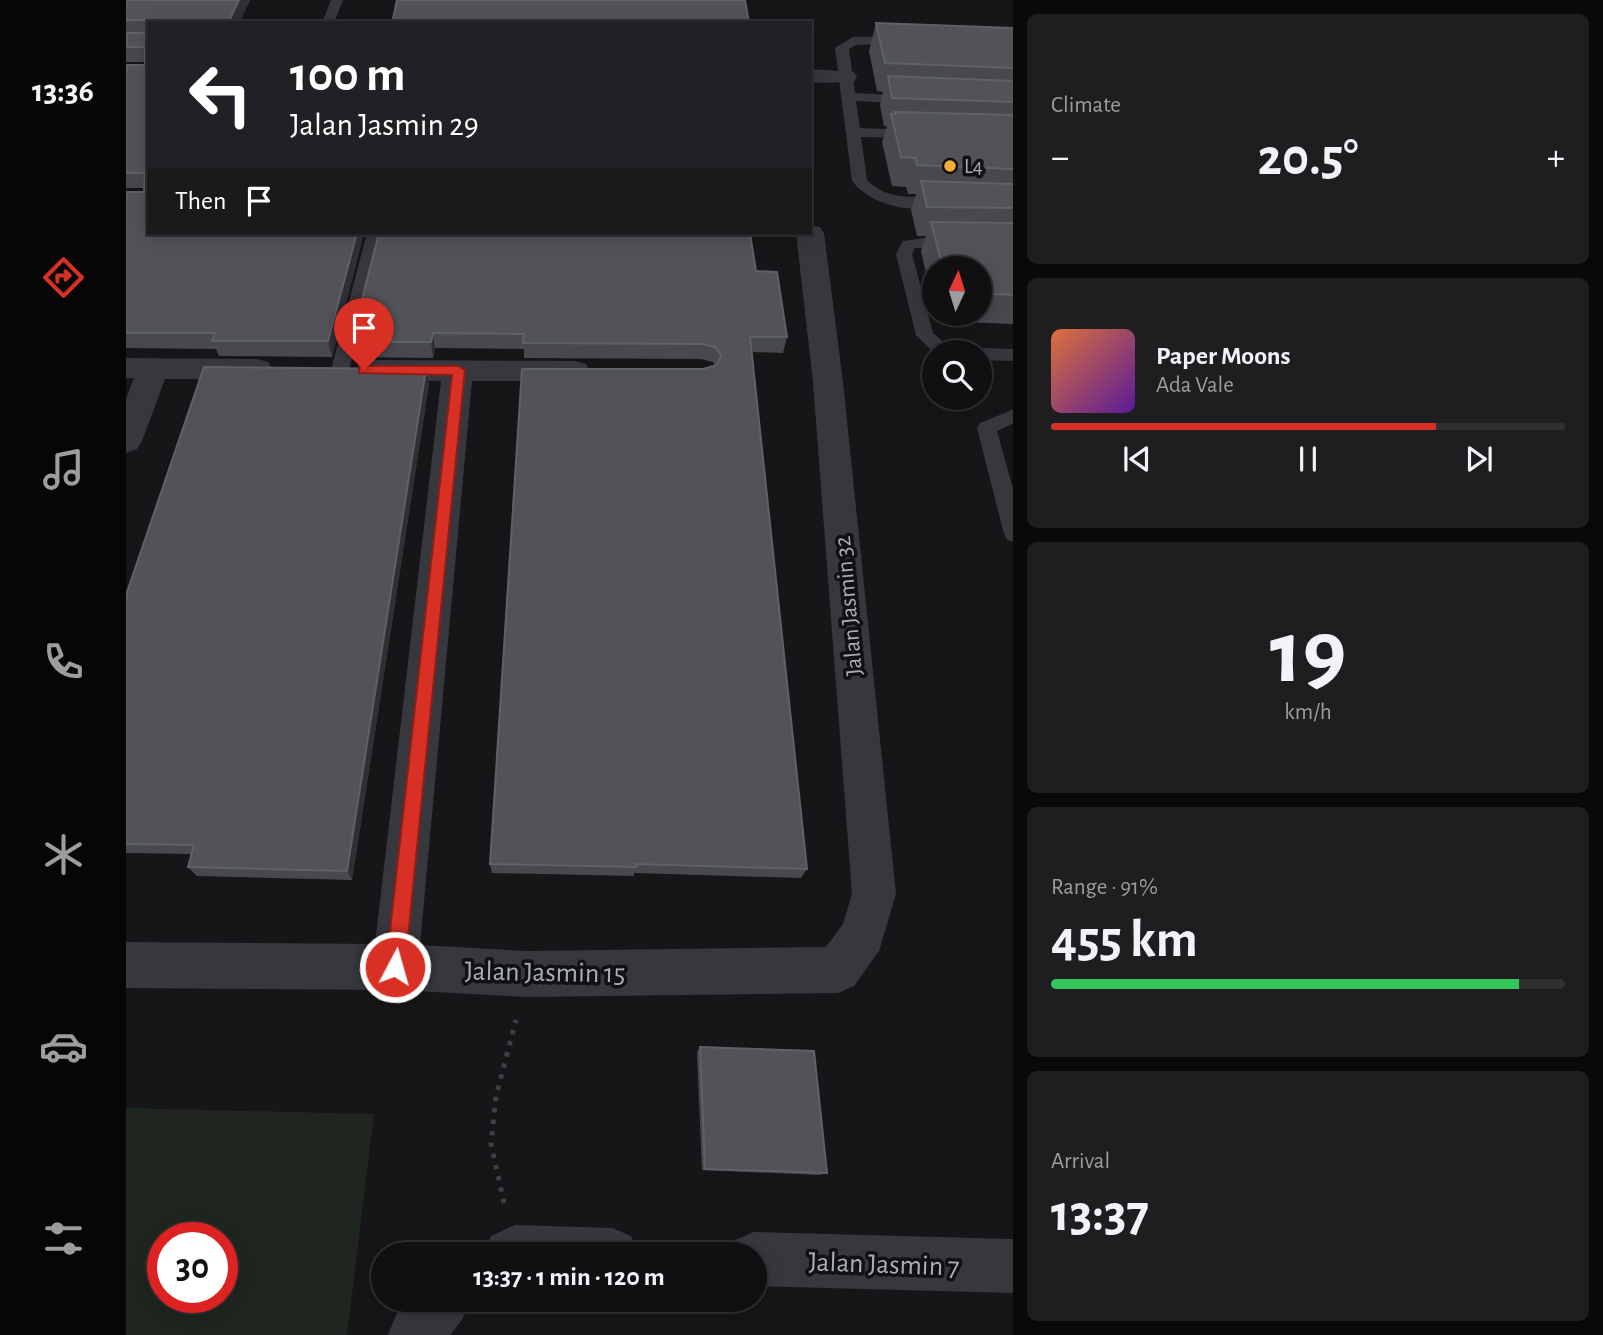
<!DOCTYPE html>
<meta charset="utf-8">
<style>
body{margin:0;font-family:"Alegreya Sans",sans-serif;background:#1e1e20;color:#f1f3f6;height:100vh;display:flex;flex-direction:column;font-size:26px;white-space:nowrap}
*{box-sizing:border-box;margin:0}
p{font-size:23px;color:#9c9d9f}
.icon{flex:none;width:38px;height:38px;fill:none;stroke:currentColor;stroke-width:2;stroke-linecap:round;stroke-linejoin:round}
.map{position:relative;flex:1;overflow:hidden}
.details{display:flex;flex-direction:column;gap:14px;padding:14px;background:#09090a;width:590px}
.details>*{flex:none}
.hud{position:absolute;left:21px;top:21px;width:665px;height:214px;border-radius:0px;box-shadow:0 4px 18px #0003,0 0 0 2px #303032;background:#202124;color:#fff;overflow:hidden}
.needle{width:46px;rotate:4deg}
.buttons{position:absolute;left:796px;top:256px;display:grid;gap:14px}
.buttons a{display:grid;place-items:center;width:70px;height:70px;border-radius:50%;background:#101012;box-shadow:0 4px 18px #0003,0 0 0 2px #303032;font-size:35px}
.speed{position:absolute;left:21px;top:1222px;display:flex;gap:14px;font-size:35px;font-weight:700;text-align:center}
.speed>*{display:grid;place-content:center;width:91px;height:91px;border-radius:50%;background:#101012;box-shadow:0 4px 18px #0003,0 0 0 2px #303032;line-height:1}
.speed .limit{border:10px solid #d22;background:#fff;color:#111}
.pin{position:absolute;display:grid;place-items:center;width:60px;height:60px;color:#fff;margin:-72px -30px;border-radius:50% 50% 50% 0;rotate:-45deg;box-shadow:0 0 7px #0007}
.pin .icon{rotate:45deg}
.me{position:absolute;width:77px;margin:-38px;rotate:6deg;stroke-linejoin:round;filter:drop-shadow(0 0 5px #0008)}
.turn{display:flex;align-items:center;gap:24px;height:147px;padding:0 28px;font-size:32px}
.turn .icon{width:91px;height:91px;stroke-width:2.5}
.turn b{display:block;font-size:49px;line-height:60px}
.then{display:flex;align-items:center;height:66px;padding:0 28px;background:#0003;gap:14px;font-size:26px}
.big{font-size:52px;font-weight:600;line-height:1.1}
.details .tile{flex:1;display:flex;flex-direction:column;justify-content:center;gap:10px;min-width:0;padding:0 24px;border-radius:10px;background:#1e1e20}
.details .dial{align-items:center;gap:0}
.dial b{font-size:91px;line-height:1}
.song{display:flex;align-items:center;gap:21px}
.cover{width:84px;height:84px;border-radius:10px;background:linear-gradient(135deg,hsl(20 70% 55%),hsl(270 70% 35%))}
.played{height:7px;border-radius:4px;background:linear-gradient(90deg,#d93025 75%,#303032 75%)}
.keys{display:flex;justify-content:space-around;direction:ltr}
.heat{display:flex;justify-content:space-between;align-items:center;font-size:38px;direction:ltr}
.charge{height:10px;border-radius:5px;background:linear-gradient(90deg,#34c759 91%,#303032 0)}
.trip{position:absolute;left:245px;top:1242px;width:396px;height:70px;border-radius:35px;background:#101012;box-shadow:0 4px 18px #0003,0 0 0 2px #303032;font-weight:600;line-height:70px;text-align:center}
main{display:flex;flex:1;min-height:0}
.tabs{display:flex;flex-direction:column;width:126px;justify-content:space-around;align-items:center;background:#060607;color:#9c9d9f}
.tabs .icon{width:49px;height:49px}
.tabs .selected{color:#d93025}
.tabs b{font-size:32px;color:#f1f3f6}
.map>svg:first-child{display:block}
.green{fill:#1e261f;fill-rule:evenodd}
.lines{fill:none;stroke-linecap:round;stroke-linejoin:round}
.path{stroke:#3d3f44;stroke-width:5;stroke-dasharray:4.5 7;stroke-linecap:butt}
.lane{fill:#37383d;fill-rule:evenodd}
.street{fill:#37383d;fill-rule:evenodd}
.wall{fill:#47494d}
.shaded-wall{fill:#2f3033}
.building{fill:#525359;stroke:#5f6168;stroke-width:2}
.route{fill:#d93025;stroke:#8d1f18;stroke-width:2}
.poi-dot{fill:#f2b134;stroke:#111113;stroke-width:2.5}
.labels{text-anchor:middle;stroke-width:7;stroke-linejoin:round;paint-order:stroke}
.far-poi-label{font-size:21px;fill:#a8adb8;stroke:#111113;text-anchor:start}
.street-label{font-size:24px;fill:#a8adb8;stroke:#111113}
.near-street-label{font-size:28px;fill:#a8adb8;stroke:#111113}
</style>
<main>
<nav class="tabs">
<b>13:36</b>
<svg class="icon selected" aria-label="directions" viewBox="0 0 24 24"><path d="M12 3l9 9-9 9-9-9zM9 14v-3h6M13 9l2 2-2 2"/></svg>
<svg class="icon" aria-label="music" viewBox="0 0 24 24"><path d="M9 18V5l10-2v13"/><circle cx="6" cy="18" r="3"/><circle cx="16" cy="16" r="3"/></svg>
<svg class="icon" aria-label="phone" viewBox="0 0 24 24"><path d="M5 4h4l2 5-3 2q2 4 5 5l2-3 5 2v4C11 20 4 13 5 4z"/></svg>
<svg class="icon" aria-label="climate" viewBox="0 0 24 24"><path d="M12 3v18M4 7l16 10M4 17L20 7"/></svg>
<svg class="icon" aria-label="car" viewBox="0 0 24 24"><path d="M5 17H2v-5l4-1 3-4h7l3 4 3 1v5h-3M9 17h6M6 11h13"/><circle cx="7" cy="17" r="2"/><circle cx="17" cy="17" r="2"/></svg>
<svg class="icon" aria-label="filters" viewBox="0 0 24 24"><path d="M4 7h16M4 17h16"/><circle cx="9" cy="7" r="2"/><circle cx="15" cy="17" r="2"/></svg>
</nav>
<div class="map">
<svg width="888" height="1335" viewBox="0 0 888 1335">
<rect width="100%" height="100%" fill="#161618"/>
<path class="green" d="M0,1108L248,1114L221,1335H0ZM37,1237H96V1297H37Z"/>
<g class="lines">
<polyline class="path" points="378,1203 365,1144 370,1096 390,1020"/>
<g class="lane">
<polygon points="205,0 217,0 208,23 196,23"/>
<path d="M776,36L782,40L781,43L730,45L723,49L729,93L786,96L793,100L786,104L730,101L734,128L788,130L795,134L788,138L735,137L741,180C771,210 810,187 827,203L824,206C792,214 747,208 726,181L709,48L727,37Z"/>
<polygon points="241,233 257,233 223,370 214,376 205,370"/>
<polygon points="805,237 888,240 888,250 789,248 786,254 807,333 819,343 836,348 839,352 807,352 790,335 770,254 777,241"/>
<polygon points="854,348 888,349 888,361 854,360 854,352 846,352"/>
<polygon points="888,409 888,423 871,431 888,492 888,542 881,540 878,534 851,428 854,423"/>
</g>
<g class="street">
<polygon points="684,69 728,72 731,77 728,82 684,83"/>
<polygon points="684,225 694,227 698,233 717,382 770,894 753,951 728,986 712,993 401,997 269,990 0,988 0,942 249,944 315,381 247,380 236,377 232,370 236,363 247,360 449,361 460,364 464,371 460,378 449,381 346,381 294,945 401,951 700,947 717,924 726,894 687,382 670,233 684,233"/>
<polygon points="0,358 131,359 142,362 146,369 142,376 131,379 39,379 16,441 11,449 0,453 0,399 8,378 0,378"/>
<polygon points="389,1225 486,1228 505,1236 513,1255 357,1255 365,1236"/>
<polygon points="628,1232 888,1239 888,1293 628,1286 628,1255 603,1255 609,1240"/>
<polygon points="281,1300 344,1300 336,1320 324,1335 262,1335 270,1315"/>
</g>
</g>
<g class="wall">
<polygon points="0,0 124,0 113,23 23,23 23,233 238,233 206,357 93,356 90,349 0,348 0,192 18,192 19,188 0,188 0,65 19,65 19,62 0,62"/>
<polygon points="750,23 888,28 888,324 811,321 809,313 854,313 854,268 808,268 808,310 795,251 800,236 791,236 785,210 790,194 782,194 780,187 766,186 756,142 761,126 758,126 754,105 757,92 751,91 743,51"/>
<polygon points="630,271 661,337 657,353 625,352 681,869 675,878 508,873 508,876 366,873 364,864 577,369 589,366 587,362 575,359 398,358 398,349 309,348 307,358 229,357 225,342"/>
<polygon points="303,384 226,880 71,876 62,867 65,854 0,853 0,595"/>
<polygon points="574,1047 701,1173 693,1175 576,1170 571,1052"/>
</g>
<g class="shaded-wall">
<polygon points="113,0 124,0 113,23 102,23"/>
<polygon points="231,233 238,233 206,357 202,341"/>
<polygon points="307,333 309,348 307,358 305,342"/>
<polygon points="300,369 303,384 226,880 221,871"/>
</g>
<g class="building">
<polygon points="0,0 113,0 102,23 23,23 23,233 231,233 202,341 86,341 89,333 0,333 0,192 18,192 19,173 0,173 0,65 19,65 19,47 0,47 0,33 18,33 20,30 20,20 0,20"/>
<polygon points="271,0 619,0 623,23 266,23"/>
<polygon points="750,23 888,28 888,68 759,63"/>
<polygon points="762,76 888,81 888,102 766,98"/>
<polygon points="769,112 888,115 888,169 791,165 789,158 775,157 765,114 770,114"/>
<polygon points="795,181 888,184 888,208 801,207"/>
<polygon points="805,222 888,223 888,295 854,293 854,268 817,268"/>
<polygon points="253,233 624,233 630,271 651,272 661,337 624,337 681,869 510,864 510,867 364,864 396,369 577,369 591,365 595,355 589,347 577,344 397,343 398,334 307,333 305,342 225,342"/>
<polygon points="78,367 300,369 221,871 62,867 68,845 0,844 0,595"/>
<polygon points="574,1047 688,1051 701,1173 579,1169"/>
</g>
<polygon class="route" points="238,366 332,366 339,370 279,967 276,974 269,977 262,974 260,967 326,375 233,373 233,367"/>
<circle class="poi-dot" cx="824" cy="166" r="7"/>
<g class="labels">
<g class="far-poi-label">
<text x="838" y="173">L4</text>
</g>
<g class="street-label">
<text transform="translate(722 606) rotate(-95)" y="8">Jalan Jasmin 32</text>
</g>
<g class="near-street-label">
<text transform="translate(419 971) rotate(1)" y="10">Jalan Jasmin 15</text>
<text transform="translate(758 1263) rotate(2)" y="10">Jalan Jasmin 7</text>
</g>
</g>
</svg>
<div class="buttons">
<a><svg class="needle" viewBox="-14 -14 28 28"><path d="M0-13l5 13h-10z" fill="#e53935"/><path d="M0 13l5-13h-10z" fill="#9c9d9f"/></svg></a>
<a><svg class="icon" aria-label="search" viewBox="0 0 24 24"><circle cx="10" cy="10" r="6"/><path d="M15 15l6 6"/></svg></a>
</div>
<div class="speed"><div class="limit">30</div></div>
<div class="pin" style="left:238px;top:370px;background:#d93025"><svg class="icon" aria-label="arrive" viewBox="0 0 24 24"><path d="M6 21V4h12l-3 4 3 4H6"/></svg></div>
<svg class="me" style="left:269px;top:967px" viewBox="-20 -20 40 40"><circle r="17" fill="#d93025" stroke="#fff" stroke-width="3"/><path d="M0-11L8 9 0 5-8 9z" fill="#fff"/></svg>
<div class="trip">13:37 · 1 min · 120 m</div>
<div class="hud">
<div class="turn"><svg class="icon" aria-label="left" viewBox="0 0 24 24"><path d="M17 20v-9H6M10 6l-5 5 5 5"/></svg><div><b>100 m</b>Jalan Jasmin 29</div></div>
<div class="then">Then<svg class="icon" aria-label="arrive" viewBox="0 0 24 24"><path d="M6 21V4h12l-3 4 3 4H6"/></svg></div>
</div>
</div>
<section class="details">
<div class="tile"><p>Climate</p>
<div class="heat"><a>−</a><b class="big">20.5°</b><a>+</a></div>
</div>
<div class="tile">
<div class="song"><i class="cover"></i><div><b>Paper Moons</b><p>Ada Vale</p></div></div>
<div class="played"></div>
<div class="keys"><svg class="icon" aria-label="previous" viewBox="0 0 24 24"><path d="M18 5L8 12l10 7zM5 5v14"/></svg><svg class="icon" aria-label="pause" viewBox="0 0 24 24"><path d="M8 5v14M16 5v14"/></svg><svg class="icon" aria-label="next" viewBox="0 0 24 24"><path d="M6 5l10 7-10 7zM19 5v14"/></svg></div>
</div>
<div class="tile dial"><b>19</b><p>km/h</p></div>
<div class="tile"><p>Range · 91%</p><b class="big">455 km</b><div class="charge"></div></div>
<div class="tile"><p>Arrival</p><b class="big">13:37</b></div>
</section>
</main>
